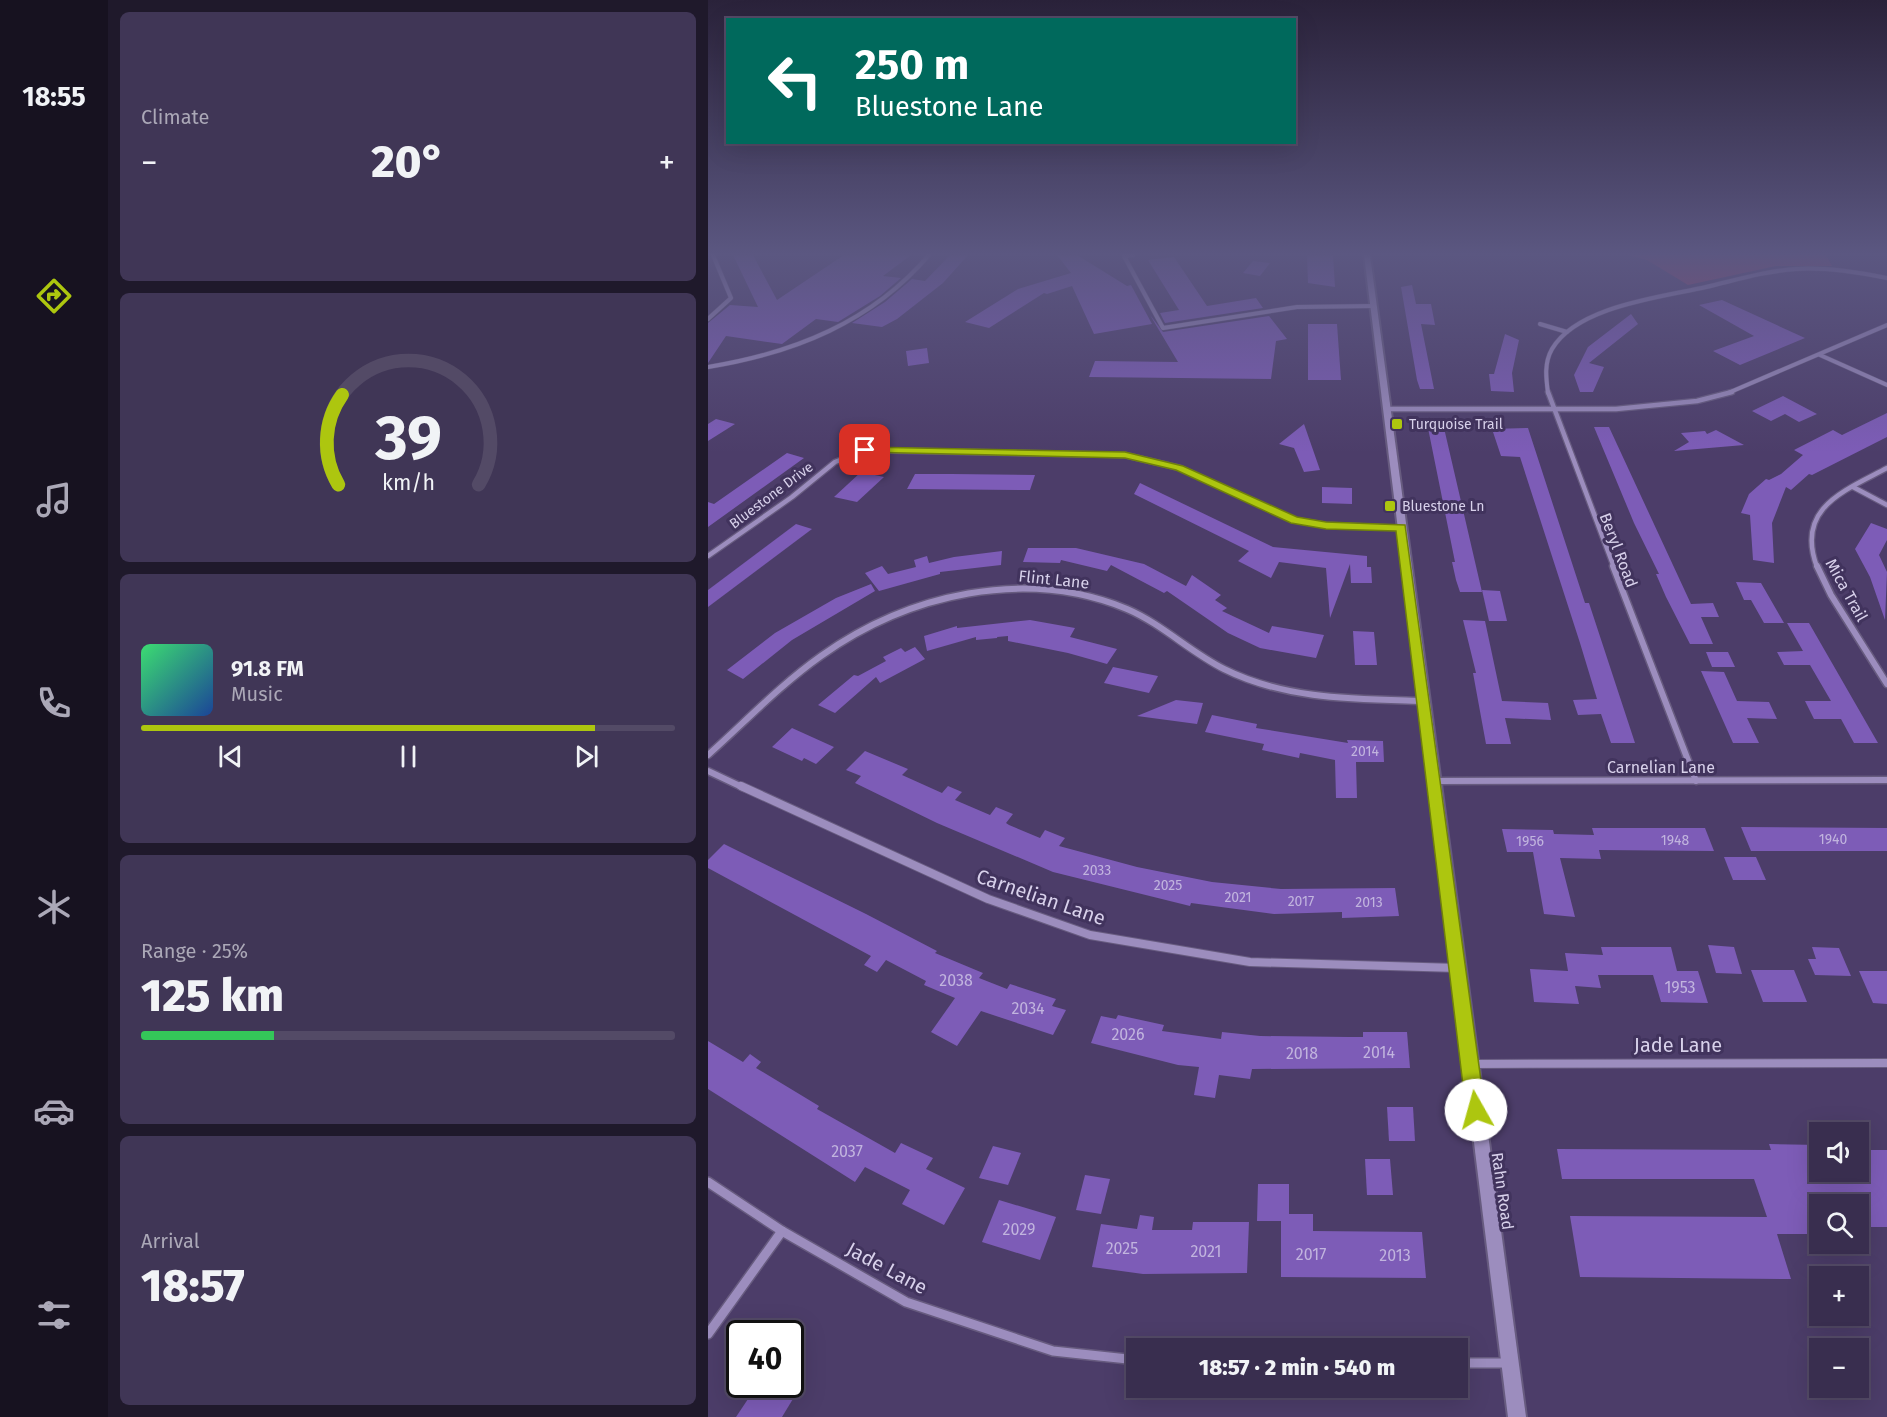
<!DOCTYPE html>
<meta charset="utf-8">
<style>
body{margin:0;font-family:"Fira Sans",sans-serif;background:#403656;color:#f1f3f6;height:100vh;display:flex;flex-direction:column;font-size:22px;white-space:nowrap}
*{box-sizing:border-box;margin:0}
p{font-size:20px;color:#aba8b7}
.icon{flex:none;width:33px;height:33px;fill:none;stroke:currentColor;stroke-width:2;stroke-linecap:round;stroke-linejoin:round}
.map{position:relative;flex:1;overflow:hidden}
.panel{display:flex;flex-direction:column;gap:12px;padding:12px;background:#1f192b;width:600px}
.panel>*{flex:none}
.hud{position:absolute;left:18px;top:18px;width:570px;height:126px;border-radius:0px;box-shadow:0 6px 24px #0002,0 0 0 2px #534a66;background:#00695c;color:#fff;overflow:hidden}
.controls{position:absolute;left:1101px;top:1122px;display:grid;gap:12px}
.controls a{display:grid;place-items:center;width:60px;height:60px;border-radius:0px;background:#392e4f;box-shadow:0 6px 24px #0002,0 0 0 2px #534a66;font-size:30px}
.speed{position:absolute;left:18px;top:1320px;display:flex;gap:12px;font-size:30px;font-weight:700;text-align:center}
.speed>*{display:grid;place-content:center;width:78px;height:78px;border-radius:50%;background:#392e4f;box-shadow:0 6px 24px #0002,0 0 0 2px #534a66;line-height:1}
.speed .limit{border:3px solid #111;border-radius:9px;background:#fff;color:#111}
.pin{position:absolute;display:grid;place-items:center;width:51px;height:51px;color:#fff;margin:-26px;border-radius:12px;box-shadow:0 3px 9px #0006}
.me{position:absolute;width:66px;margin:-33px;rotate:353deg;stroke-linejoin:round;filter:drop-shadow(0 0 4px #0008)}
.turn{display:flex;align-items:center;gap:21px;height:126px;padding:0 30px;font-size:27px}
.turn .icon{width:78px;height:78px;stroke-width:2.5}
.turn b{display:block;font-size:42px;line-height:51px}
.big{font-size:45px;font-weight:800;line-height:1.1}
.panel .widget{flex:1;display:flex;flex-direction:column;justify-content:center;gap:9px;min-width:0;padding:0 21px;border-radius:9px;background:#403656}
.panel .dial{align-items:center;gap:0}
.dial svg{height:156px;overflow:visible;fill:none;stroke:#534a66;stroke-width:7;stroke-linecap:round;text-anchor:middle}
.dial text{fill:#f1f3f6;stroke:none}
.song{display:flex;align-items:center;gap:18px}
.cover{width:72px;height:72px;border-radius:9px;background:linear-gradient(135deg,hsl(140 70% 55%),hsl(220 70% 35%))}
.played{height:6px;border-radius:3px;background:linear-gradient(90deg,#adc60f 85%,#534a66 85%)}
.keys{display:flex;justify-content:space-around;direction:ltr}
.heat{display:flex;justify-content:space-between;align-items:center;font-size:33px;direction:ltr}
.charge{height:9px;border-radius:4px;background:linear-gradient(90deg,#34c759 25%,#534a66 0)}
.trip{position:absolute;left:418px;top:1338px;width:342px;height:60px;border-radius:0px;background:#392e4f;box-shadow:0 6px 24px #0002,0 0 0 2px #534a66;font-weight:800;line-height:60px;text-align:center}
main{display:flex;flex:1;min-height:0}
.tab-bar{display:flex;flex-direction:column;width:108px;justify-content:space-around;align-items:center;background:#171220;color:#aba8b7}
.tab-bar .icon{width:42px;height:42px}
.tab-bar .active{color:#adc60f}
.tab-bar b{font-size:27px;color:#f1f3f6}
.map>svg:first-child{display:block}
.green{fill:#9d4165}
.building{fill:#7d5cb7}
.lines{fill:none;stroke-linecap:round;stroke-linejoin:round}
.minor-far4-casing{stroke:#675b7f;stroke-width:5}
.minor-far3-casing{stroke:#675b7f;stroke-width:7}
.minor-far2-casing{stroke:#675b7f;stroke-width:9}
.minor-far1-casing{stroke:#675b7f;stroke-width:10}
.minor-casing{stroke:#675b7f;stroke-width:12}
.tertiary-casing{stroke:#675b7f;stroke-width:4}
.minor-far4{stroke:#9c8dbe;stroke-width:4}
.minor-far3{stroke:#9c8dbe;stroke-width:4.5}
.minor-far2{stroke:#9c8dbe;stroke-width:6}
.minor-far1{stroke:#9c8dbe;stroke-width:8}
.minor{stroke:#9c8dbe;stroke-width:9}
.tertiary{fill:#9c8dbe;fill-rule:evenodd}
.route{fill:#adc60f;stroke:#70810a;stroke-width:1.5}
.poi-dot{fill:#adc60f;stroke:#41335d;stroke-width:2}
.labels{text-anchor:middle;stroke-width:6;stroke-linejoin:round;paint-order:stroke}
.far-poi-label{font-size:14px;fill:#d8d1eb;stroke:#41335d;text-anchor:start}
.far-street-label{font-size:14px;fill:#d8d1eb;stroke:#41335d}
.number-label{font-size:14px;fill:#c1b4de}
.street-label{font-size:16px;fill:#d8d1eb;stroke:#41335d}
.near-number-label{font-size:16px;fill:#c1b4de}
.near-street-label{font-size:20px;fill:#d8d1eb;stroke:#41335d}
</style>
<main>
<nav class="tab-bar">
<b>18:55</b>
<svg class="icon active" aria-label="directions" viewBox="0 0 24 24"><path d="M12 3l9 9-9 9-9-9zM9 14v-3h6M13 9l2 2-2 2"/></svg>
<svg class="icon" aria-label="music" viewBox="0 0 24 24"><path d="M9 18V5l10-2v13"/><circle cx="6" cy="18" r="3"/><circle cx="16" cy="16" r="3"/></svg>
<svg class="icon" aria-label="phone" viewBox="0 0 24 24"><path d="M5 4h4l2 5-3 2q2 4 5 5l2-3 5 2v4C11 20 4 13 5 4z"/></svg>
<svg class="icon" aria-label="climate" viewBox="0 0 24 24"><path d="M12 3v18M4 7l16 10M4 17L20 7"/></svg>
<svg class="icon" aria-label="car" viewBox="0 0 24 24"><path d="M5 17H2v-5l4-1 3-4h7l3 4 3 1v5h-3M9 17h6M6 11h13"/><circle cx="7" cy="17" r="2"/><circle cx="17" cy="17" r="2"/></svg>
<svg class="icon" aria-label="filters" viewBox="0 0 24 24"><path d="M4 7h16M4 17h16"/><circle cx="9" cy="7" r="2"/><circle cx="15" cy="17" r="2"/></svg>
</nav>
<section class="panel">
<div class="widget"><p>Climate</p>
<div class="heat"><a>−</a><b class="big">20°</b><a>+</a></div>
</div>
<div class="widget dial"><svg viewBox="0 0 100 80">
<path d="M14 69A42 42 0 1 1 86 69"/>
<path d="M14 69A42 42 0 0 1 16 23" stroke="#adc60f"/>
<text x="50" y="56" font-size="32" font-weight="700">39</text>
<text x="50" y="72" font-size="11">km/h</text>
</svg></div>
<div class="widget">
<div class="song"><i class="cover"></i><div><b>91.8 FM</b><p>Music</p></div></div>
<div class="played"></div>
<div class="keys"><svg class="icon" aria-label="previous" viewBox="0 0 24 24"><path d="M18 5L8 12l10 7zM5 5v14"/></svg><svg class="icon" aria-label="pause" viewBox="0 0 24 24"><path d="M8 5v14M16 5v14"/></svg><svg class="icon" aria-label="next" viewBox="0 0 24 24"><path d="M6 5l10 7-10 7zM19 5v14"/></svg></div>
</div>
<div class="widget"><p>Range · 25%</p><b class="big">125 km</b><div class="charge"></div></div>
<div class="widget"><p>Arrival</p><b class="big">18:57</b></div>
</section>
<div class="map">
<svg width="1179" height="1417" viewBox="0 0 1179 1417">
<rect width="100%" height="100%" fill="#4c3d69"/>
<polygon class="green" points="920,255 1118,255 1124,266 1068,266 980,285 939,260"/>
<g class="building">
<polygon points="25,255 45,255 69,300 136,255 203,255 175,276 193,278 172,296 130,322 108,319 74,344 18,336 0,363 0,323 22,305 50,307"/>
<polygon points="242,255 260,255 235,283 189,319 174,327 144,323 177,302 204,279 217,281"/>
<polygon points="349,255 369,255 419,286 423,285 444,324 386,334 364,286 339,294 336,293 281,328 257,322 310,289 363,273"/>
<polygon points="599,255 625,255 627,287 600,283"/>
<polygon points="466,257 499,306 548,298 555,308 457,323 452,313 471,310 440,260"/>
<polygon points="545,261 562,263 552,276 535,273"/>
<polygon points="704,285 708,304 723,304 727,325 713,324 726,389 712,389 709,380 693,287"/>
<polygon points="1014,300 1097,338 1032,365 1005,351 1046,336 991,305"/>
<polygon points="923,314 930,324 881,363 896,367 885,392 872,392 866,375 880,347"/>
<polygon points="442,315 455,332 561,316 579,339 568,341 563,379 381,377 387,361 470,362"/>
<polygon points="600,324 629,324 633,380 600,380"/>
<polygon points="797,334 811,340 804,373 806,392 783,391 781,374 786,374"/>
<polygon points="219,348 221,363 200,366 198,351"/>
<polygon points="1075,396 1109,414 1091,422 1077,414 1063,421 1044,411"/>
<polygon points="1179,413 1179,437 1104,475 1101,474 1083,490 1078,487 1064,523 1066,563 1045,560 1042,515 1033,513 1041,494 1058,479 1061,480 1073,474 1095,455 1086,450 1125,430 1134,435"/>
<polygon points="8,419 27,424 0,441 0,424"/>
<polygon points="596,424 612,470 596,472 586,448 571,444"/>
<polygon points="886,427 901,427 983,604 1005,603 1011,617 993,617 1005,644 982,644 958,597 948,574 951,574 926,523"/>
<polygon points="720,428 736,428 774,592 752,592 748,580 744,562 747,562"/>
<polygon points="820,428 877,603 881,603 927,743 903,743 893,714 870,715 865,700 889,699 872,643 812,457 793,456 784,429"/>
<polygon points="1008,430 1036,445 966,451 981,442 973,433 997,431 999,434"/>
<polygon points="79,453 96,458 0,527 0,502 6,504"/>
<polygon points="153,472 176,477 149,502 126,497"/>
<polygon points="207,474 243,474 327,475 322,490 199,489"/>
<polygon points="432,483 565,547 659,556 659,567 663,567 664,583 643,583 642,564 622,618 618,568 571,562 563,578 530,561 541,551 426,494"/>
<polygon points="614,487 644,488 644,504 614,503"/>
<polygon points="1163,523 1179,529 1179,540 1171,555 1179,572 1177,620 1162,577 1147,549"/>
<polygon points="88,524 104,529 0,607 0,590"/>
<polygon points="320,548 368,548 436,564 478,586 484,575 513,595 507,600 519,608 514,611 561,633 564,626 616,635 608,658 552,648 520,633 459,591 456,593 403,565 399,571 353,560 352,563 315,562"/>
<polygon points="294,551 293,565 232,572 232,574 171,591 157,573 174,566 180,574 208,567 206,560 219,556 221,563 246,557"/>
<polygon points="1028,582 1053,583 1076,623 1056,623 1043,600 1036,600"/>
<polygon points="163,584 167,591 84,640 35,679 19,670 67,633 128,598"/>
<polygon points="774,590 792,591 799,621 781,621"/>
<polygon points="322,620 367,628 362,637 409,649 399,664 360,653 300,641 300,636 289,637 291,630 289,638 268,640 268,637 219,651 216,636 249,626 249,628"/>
<polygon points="755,620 777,621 794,701 840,703 843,720 797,718 803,744 778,744 765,673 768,673"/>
<polygon points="1079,623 1101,623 1170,743 1146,743 1133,719 1106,719 1097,701 1123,701 1102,665 1076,665 1069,652 1095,651"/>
<polygon points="645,631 666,632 669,665 647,665"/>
<polygon points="207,647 217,659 172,683 168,677 127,713 110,705 146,675 150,676 178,661 175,657 193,648 197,652"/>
<polygon points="998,652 1020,652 1027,667 1004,667"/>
<polygon points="405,667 450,676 441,693 396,683"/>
<polygon points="993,671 1016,672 1029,701 1061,702 1069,719 1039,718 1051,743 1025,743"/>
<polygon points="468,700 495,703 489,724 429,716"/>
<polygon points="504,715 549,724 548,728 640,743 639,740 675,741 676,762 648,762 649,798 628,798 627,760 592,753 591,758 554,750 556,744 497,732"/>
<polygon points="84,728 126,747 108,764 96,758 94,761 64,747"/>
<polygon points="157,751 200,769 194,775 234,793 240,786 254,792 247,800 282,815 288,807 305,814 298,823 301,825 332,838 337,830 357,838 351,846 429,867 504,882 573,889 687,888 691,916 634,918 634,912 566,914 483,903 482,906 345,872 229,823 147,783 153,776 138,770"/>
<polygon points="1033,827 1179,828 1179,851 1043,851"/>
<polygon points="884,828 997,828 1006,851 891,850 893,859 852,858 867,917 836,914 825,852 799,852 794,829 845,830 846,834 886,835"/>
<polygon points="16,844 158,914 229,951 227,953 275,973 271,978 299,989 302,984 348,999 344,1006 358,1010 345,1035 273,1011 249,1046 223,1032 247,998 216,985 218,981 178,960 169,972 156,965 163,956 0,868 0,860"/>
<polygon points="1016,857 1048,857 1058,880 1025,880"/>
<polygon points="1000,945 1026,947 1034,974 1008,973"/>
<polygon points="893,947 963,947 969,971 990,971 1000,1003 953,1002 945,975 890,975 893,988 867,986 871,1004 826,1002 822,969 860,971 857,953 895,955"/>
<polygon points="1104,947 1131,948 1143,976 1107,975 1100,959 1108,959"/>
<polygon points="1043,970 1086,970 1099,1002 1055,1002"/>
<polygon points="1151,971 1179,971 1179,1004 1165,1003"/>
<polygon points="410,1015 456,1025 454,1031 513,1039 514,1032 552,1036 641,1037 655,1037 655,1032 699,1032 702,1068 544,1069 542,1079 511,1075 507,1098 486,1095 491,1067 470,1065 383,1043 393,1016 408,1019"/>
<polygon points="0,1041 35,1062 42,1054 53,1062 48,1068 111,1106 109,1109 187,1153 193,1143 225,1158 218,1169 257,1188 236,1225 194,1204 202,1190 157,1167 147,1182 0,1089"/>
<polygon points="679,1107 705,1107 707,1141 681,1141"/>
<polygon points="1061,1144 1112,1145 1112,1172 1150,1172 1150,1150 1179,1150 1179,1227 1150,1227 1150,1204 1112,1204 1112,1234 1069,1234 1083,1279 872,1277 862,1216 1059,1217 1046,1179 854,1179 849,1149 1063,1150"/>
<polygon points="285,1146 313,1153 300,1185 271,1178"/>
<polygon points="657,1159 682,1159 685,1195 659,1195"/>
<polygon points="377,1175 402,1179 393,1214 368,1210"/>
<polygon points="550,1184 581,1184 581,1214 605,1214 605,1231 714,1232 718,1278 573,1277 573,1221 549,1221"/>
<polygon points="291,1200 348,1217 332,1260 274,1242"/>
<polygon points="432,1215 446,1217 444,1230 484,1230 485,1222 541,1222 539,1273 435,1274 384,1267 393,1224 429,1229"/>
<polygon points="50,1384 94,1384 74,1417 28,1417"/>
</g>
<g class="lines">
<defs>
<g id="minor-far4">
<polyline points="425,255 416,256 455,328 589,307 665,306"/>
<polyline points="0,319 23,298 5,255"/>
<polyline points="832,324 859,332"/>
<polyline points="1112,355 1179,385"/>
<path d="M0,367C86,353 164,322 221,255"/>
<path d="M840,393C838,378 836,363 844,349C869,306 954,297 998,287C1028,280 1057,271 1088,269C1118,267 1149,272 1179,278"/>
<polyline points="1020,393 1179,325"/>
</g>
<g id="minor-far3">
<polyline points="840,392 906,567"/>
<polyline points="678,409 908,409 989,401 1024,392"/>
<polyline points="1145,487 1179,505"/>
<polyline points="0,556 84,497 127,462 157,450 417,455 472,468 587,520 618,525 693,528"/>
<path d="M1109,567C1087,508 1136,491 1179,468"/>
</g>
<g id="minor-far2">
<polyline points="905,566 988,781"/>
<polyline points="1109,566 1123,595 1179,684"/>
<path d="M0,755C37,722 72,685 113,656C200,594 317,567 419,609C454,624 482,652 516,669C578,700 648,699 716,701"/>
<polyline points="0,771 36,788"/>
<polyline points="727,781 1179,780"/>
</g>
<g id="minor-far1">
<polyline points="33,786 280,899 382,935 542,962 749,968"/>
<polyline points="763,1064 1179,1063"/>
</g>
<g id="minor">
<polyline points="0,1182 74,1231 198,1302 345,1351 429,1360"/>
<polyline points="0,1334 74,1231"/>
<polyline points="750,1363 801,1363"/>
</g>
<polygon id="tertiary" points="656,255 662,255 818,1417 800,1417"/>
</defs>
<use href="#minor-far4" class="minor-far4-casing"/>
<use href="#minor-far3" class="minor-far3-casing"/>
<use href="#minor-far2" class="minor-far2-casing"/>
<use href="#minor-far1" class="minor-far1-casing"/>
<use href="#minor" class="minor-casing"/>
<use href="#tertiary" class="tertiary-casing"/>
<use href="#minor-far4" class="minor-far4"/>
<use href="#minor-far3" class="minor-far3"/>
<use href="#minor-far2" class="minor-far2"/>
<use href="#minor-far1" class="minor-far1"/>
<use href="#minor" class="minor"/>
<use href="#tertiary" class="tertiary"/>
</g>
<linearGradient id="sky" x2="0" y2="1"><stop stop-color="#2a223a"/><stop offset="0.56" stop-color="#5b5781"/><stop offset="1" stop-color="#5b5781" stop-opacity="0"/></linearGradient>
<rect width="1179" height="453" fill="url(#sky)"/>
<polygon class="route" points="157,447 417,452 475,466 589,517 618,522 697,525 777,1110 775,1117 768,1119 761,1117 758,1110 688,531 618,529 583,523 468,470 417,458 154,452 154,448"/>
<g class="poi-dot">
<rect x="683" y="418" width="12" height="12" rx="3"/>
<rect x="676" y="500" width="12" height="12" rx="3"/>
</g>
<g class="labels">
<g class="far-poi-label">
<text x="701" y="429">Turquoise Trail</text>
<text x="694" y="511">Bluestone Ln</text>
</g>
<g class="far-street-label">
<text transform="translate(63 495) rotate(-37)" y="5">Bluestone Drive</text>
</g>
<g class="number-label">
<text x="657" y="756">2014</text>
<text x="1125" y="844">1940</text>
<text x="967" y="845">1948</text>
<text x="822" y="846">1956</text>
<text x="389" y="875">2033</text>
<text x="460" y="890">2025</text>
<text x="530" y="902">2021</text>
<text x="593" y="906">2017</text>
<text x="661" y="907">2013</text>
</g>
<g class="street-label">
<text transform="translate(911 550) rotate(69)" y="6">Beryl Road</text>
<text transform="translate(346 579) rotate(6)" y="6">Flint Lane</text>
<text transform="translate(1139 590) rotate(61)" y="6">Mica Trail</text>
<text x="953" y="773">Carnelian Lane</text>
<text transform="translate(795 1191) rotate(82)" y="6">Rahn Road</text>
</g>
<g class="near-number-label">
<text x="248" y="986">2038</text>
<text x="972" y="993">1953</text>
<text x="320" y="1014">2034</text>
<text x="420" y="1040">2026</text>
<text x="671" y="1058">2014</text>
<text x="594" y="1059">2018</text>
<text x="139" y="1157">2037</text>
<text x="311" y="1235">2029</text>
<text x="414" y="1254">2025</text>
<text x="498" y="1257">2021</text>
<text x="603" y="1260">2017</text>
<text x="687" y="1261">2013</text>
</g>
<g class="near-street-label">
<text transform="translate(333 897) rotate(19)" y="7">Carnelian Lane</text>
<text x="970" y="1052">Jade Lane</text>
<text transform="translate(179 1268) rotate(28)" y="7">Jade Lane</text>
</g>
</g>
</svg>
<div class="controls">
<a><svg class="icon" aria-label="sound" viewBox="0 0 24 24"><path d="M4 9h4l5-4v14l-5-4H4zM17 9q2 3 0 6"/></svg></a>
<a><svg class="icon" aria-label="search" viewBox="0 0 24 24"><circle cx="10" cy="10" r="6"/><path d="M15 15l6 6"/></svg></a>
<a>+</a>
<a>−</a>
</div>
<div class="speed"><div class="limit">40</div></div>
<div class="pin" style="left:157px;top:450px;background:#d93025"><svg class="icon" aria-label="arrive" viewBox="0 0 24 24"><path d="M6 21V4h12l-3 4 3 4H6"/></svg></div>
<svg class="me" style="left:768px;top:1110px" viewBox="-20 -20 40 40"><circle r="19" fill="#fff"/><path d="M0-13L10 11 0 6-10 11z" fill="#adc60f"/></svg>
<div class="trip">18:57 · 2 min · 540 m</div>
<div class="hud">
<div class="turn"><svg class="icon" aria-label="left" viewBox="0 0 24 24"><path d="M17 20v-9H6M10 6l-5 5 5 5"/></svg><div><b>250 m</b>Bluestone Lane</div></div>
</div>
</div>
</main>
